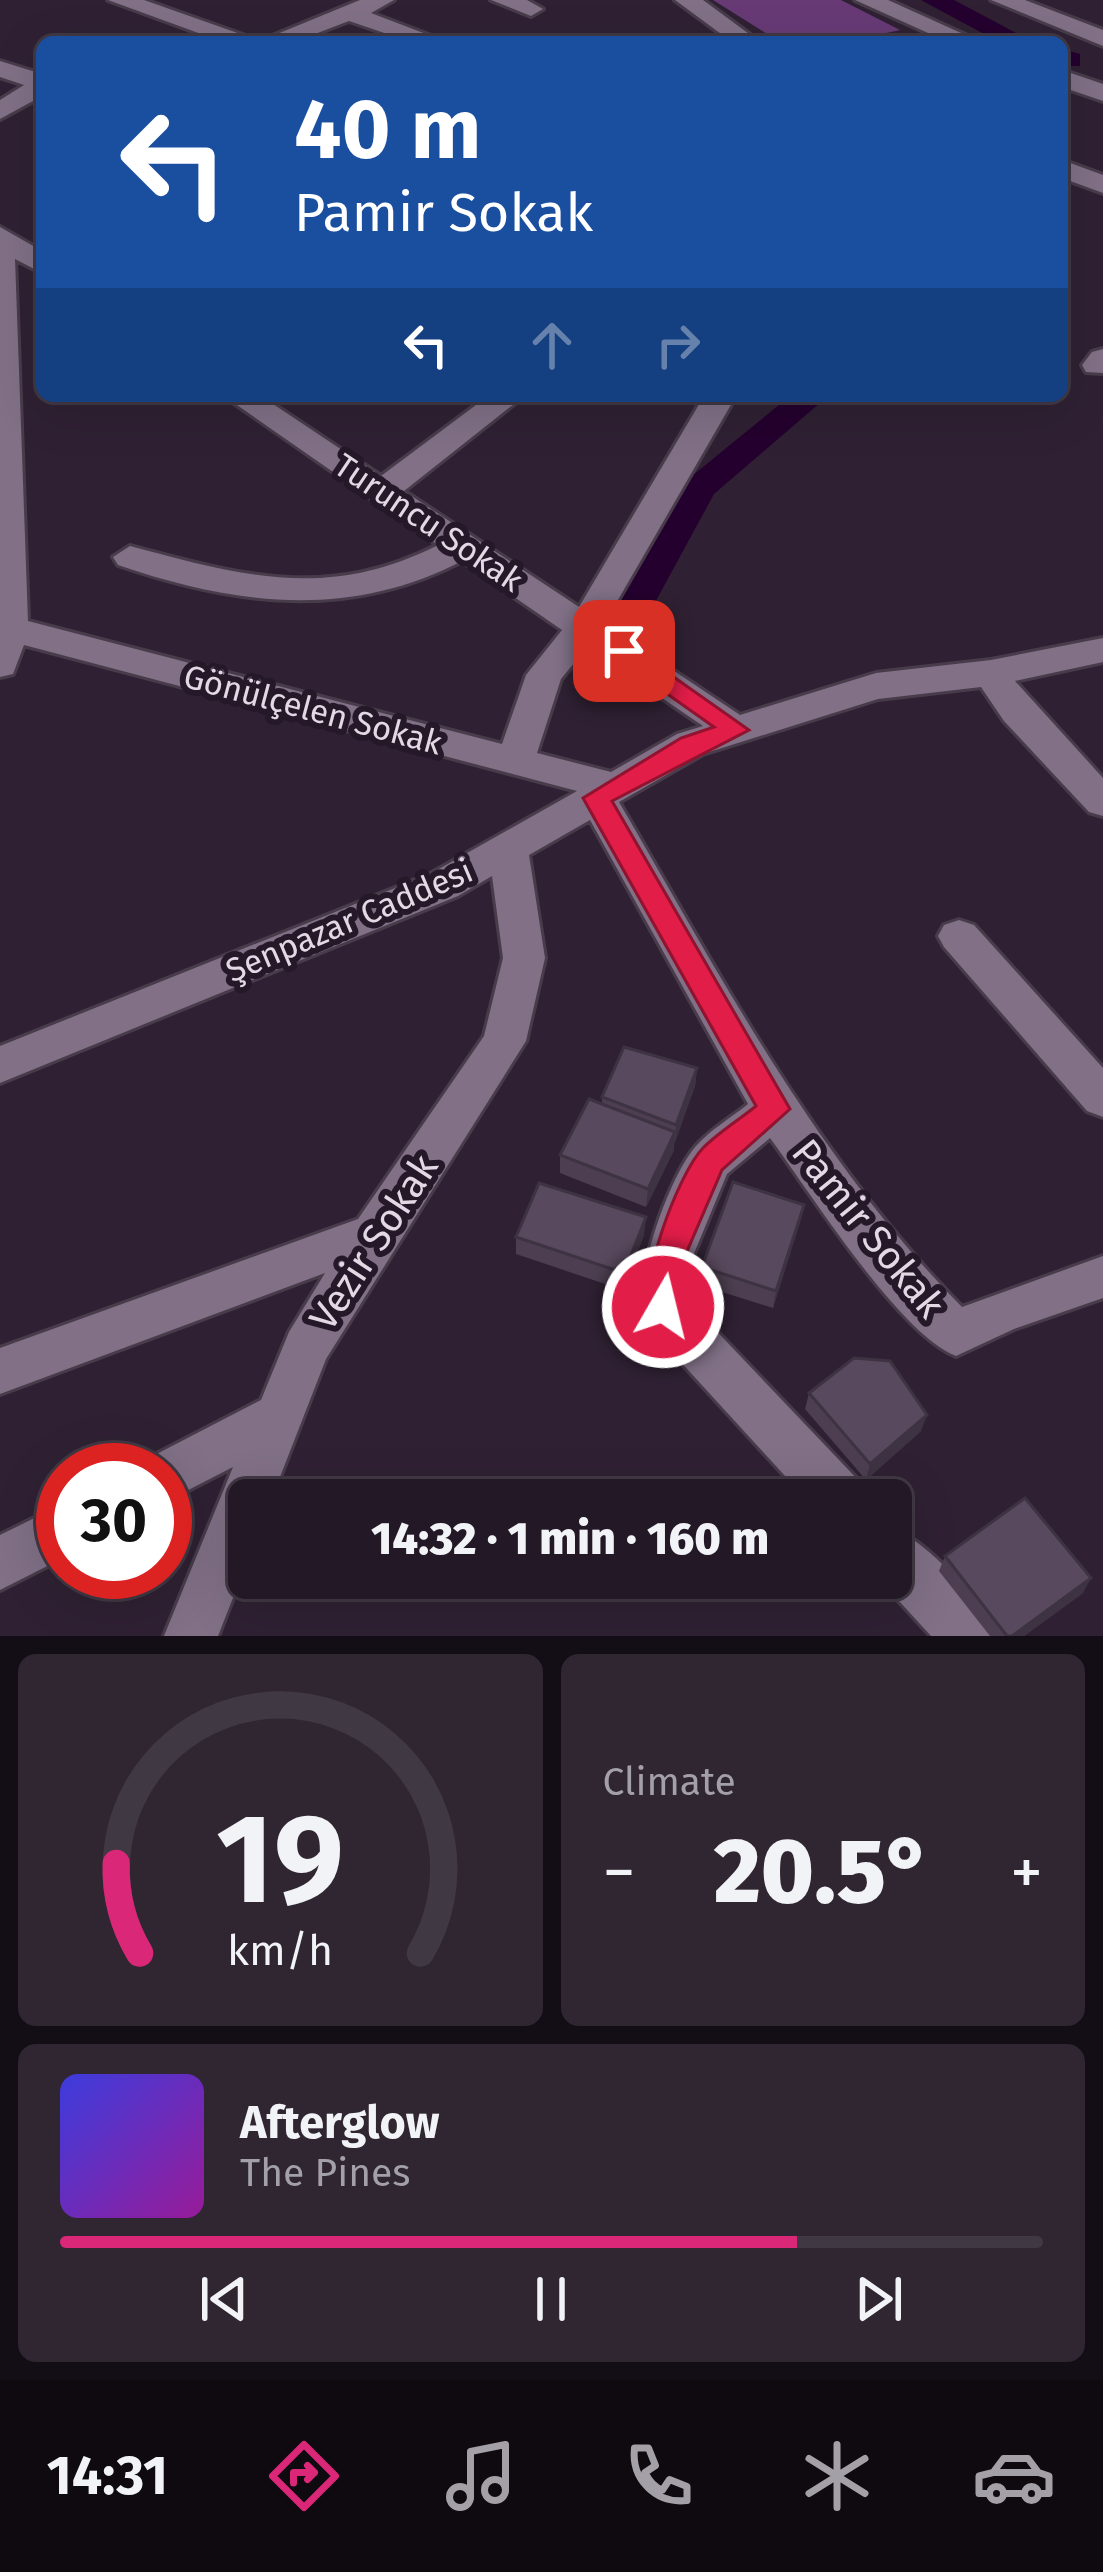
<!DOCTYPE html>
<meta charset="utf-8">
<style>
body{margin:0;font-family:"Fira Sans",sans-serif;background:#2f2632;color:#f1f3f6;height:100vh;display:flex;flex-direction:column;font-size:45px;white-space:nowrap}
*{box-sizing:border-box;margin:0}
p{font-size:39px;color:#a3a0a7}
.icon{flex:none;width:66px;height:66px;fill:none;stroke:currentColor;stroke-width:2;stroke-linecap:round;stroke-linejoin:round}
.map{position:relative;height:1636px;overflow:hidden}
.sheet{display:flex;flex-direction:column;gap:18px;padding:18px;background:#130e15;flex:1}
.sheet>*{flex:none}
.hud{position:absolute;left:36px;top:36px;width:1032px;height:366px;border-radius:18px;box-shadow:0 12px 48px #0002,0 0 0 3px #403843;background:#1a4fa0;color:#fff;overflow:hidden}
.speed{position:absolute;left:36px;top:1443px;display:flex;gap:24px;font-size:60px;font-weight:700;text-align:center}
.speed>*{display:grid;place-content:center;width:156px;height:156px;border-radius:50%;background:#231926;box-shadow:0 12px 48px #0002,0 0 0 3px #403843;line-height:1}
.speed .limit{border:18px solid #d22;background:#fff;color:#111}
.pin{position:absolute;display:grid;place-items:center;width:102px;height:102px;color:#fff;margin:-51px;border-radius:24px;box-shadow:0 6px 18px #0006}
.me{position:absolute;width:132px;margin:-66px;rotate:8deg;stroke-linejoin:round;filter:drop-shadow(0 0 9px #0008)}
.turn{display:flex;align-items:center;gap:42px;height:252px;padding:0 60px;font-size:54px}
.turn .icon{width:156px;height:156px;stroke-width:2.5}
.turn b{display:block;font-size:84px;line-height:102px}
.lanes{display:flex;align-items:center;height:114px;padding:0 60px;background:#0003;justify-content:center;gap:60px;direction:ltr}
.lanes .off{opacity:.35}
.big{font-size:90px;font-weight:800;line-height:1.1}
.sheet .tile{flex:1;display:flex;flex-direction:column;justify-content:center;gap:18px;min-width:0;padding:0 42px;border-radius:18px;background:#2f2632}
.sheet .dial{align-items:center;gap:0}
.dial svg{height:312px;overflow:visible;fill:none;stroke:#403843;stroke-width:7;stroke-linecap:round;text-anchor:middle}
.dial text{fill:#f1f3f6;stroke:none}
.song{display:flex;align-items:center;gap:36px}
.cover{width:144px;height:144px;border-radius:18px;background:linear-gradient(135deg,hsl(240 70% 55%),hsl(300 70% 35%))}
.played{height:12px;border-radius:6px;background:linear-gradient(90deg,#db2777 75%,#403843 75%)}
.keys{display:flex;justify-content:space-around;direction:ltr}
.heat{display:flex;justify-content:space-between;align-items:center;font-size:66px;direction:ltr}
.sheet .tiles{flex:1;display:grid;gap:18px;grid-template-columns:1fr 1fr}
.tile:last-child{grid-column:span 2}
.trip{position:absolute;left:228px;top:1479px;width:684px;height:120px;border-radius:18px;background:#231926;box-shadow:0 12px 48px #0002,0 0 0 3px #403843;font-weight:800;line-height:120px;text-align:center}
.tab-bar{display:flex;height:192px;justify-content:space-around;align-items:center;background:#0e0a0f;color:#a3a0a7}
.tab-bar .icon{width:84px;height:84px}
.tab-bar .selected{color:#db2777}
.tab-bar b{font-size:54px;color:#f1f3f6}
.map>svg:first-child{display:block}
.green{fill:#673a75}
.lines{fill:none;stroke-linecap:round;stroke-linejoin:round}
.canal{fill:#24002e;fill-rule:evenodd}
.minor-casing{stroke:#483c4b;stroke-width:6}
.minor{fill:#817086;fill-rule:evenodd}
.wall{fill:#4d3f51}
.shaded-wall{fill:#3e3342}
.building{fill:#59495e;stroke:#3e3342;stroke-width:3}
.route{fill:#e11d48;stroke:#92132f;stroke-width:3}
.labels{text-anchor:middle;stroke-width:12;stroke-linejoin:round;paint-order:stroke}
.street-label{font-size:33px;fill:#e2d9e5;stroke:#251829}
.near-street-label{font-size:39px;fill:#e2d9e5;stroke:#251829}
</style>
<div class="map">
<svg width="1103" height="1636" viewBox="0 0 1103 1636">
<rect width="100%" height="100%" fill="#2f2133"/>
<polygon class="green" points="713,0 841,0 900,30 845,42 780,42"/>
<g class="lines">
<g class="canal">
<polygon points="921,0 954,0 1033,42 999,42"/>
<polygon points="1062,49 1080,54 1080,66 1062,66"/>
<polygon points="790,396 828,396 714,494 639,632 613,632 607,623 687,480"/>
</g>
<defs>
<g id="minor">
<polygon points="108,0 144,0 260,41 360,0 394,0 371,13 447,42 411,42 349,21 294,42 223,42"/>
<polygon points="491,0 527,0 543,9 531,16"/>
<polygon points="675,0 703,0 760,42 732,42"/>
<polygon points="855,0 888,0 981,42 948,42"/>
<polygon points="991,0 1025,0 1103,30 1103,46"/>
<polygon points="0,61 42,74 42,96 0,119 0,100 24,85 0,77"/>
<polygon points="1062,70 1103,84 1103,101 1062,87"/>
<polygon points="1062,160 1103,175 1103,193 1062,178"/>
<path d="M0,227L42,251V273L15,259L28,621L502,744L526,675L562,630L462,561C348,620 235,605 118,565L113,557L130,546C243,576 327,601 438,545L224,396H261L381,476L488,396H524L404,491L579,607L704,396H736L604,624L740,715L876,673L991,660L1103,638V662L1015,681L1103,778V816L1089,812L1004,721L981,687L878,699L703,754L619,802C722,979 817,1160 962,1307L1103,1256V1298L1014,1329L956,1356C899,1334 810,1192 770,1138L727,1174L690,1263L687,1300L860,1482L868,1500H807L646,1324C629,1287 669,1176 696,1146C710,1130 732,1117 748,1104L590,820L529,855L545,958L526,1041L326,1359L271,1500H249V1557L218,1636H164L233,1467L165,1502V1470H142L147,1459L261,1400L289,1332L325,1273L0,1394V1348L358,1219L484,1036L503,958L492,876L458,896L0,1083V1046L430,874L577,791L24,645L13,674L0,677ZM587,647L703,726L677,734L611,772L537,753L561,679Z"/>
<polygon points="1103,349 1103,373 1086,372 1082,365 1092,352"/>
<polygon points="959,920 974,925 1103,1068 1103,1117 1087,1111 944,947 938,936 944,925"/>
<polygon points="63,1504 63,1558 0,1590 0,1535"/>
<path d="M891,1527C929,1543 979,1598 995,1636H931L878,1578H891Z"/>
</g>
</defs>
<use href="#minor" class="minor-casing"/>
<use href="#minor" class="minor"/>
</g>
<g class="wall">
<polygon points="697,1068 695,1086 674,1143 674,1150 646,1207 560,1173 560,1155 602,1104 602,1097"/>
<polygon points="804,1205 800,1222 773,1308 700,1285 702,1267"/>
<polygon points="644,1235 623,1290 516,1254 516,1237"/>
<polygon points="809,1393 921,1431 866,1480 805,1409"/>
<polygon points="945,1556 1083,1593 1024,1636 990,1636 939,1571"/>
</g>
<g class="shaded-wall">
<polygon points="697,1068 695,1086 675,1143 676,1125"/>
<polygon points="675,1132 674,1150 646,1207 648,1189"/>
<polygon points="804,1205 800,1222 773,1308 776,1291"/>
<polygon points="646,1217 644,1235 623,1290 624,1273"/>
<polygon points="927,1415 921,1431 866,1480 870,1464"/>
<polygon points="1091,1578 1083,1593 1024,1636 1012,1636"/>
</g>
<g class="building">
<polygon points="624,1047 697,1068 676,1125 602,1097"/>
<polygon points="589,1099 675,1132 648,1189 560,1155"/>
<polygon points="733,1182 804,1205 776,1291 702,1267"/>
<polygon points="539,1183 646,1217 624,1273 516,1237"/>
<polygon points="854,1358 890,1361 927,1415 870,1464 809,1393"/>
<polygon points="1025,1498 1091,1578 1012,1636 1007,1636 945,1556"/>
</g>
<path class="route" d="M624,642L749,730L612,801L790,1109L722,1170L682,1263L675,1318L663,1323L651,1318C636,1286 679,1172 703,1148C719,1132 739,1120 756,1106L583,798L681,738L714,727L615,657L611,651Z"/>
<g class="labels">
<g class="street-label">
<text transform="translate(429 522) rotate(34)" y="12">Turuncu Sokak</text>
<text transform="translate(313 709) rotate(15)" y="12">Gönülçelen Sokak</text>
<text transform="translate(349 920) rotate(-23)" y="12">Şenpazar Caddesi</text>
</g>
<g class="near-street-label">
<text transform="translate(869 1228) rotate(51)" y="14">Pamir Sokak</text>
<text transform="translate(373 1242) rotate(-57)" y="14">Vezir Sokak</text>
</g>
</g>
</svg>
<div class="speed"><div class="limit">30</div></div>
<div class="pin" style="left:624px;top:651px;background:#d93025"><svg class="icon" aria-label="arrive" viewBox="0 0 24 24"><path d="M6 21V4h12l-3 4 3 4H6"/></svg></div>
<svg class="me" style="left:663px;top:1307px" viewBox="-20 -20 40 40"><circle r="17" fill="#e11d48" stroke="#fff" stroke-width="3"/><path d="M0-11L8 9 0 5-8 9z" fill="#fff"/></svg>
<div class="trip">14:32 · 1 min · 160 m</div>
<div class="hud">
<div class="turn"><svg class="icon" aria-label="left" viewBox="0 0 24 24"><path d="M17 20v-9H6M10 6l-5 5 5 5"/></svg><div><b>40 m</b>Pamir Sokak</div></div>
<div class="lanes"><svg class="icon" aria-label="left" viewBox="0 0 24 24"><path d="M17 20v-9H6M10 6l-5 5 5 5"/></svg><svg class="icon off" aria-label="ahead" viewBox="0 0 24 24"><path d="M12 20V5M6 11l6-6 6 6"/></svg><svg class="icon off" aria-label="right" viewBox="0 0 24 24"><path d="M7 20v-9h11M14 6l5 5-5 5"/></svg></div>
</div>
</div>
<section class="sheet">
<div class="tiles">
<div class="tile dial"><svg viewBox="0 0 100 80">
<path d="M14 69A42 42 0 1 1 86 69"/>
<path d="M14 69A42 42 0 0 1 8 46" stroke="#db2777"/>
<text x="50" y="56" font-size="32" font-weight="700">19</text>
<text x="50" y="72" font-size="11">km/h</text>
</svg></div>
<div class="tile"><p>Climate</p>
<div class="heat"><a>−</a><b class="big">20.5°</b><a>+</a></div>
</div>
<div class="tile">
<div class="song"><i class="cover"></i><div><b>Afterglow</b><p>The Pines</p></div></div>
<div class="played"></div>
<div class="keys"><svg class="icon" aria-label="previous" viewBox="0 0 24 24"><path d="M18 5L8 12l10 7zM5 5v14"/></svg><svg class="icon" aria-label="pause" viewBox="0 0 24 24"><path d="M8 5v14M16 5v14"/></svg><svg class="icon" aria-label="next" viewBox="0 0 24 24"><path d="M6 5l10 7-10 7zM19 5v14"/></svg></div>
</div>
</div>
</section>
<nav class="tab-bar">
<b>14:31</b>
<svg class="icon selected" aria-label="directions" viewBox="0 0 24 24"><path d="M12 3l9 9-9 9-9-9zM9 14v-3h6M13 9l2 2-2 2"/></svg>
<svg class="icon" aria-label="music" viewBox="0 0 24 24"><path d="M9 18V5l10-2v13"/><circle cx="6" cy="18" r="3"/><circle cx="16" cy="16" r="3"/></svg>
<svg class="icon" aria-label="phone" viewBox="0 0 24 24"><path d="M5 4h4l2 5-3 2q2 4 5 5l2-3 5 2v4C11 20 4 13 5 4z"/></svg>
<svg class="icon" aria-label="climate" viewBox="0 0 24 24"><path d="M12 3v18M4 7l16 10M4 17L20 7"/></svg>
<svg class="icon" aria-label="car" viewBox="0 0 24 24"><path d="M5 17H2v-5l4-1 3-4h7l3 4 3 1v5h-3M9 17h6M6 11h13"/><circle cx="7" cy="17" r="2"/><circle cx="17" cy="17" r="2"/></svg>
</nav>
